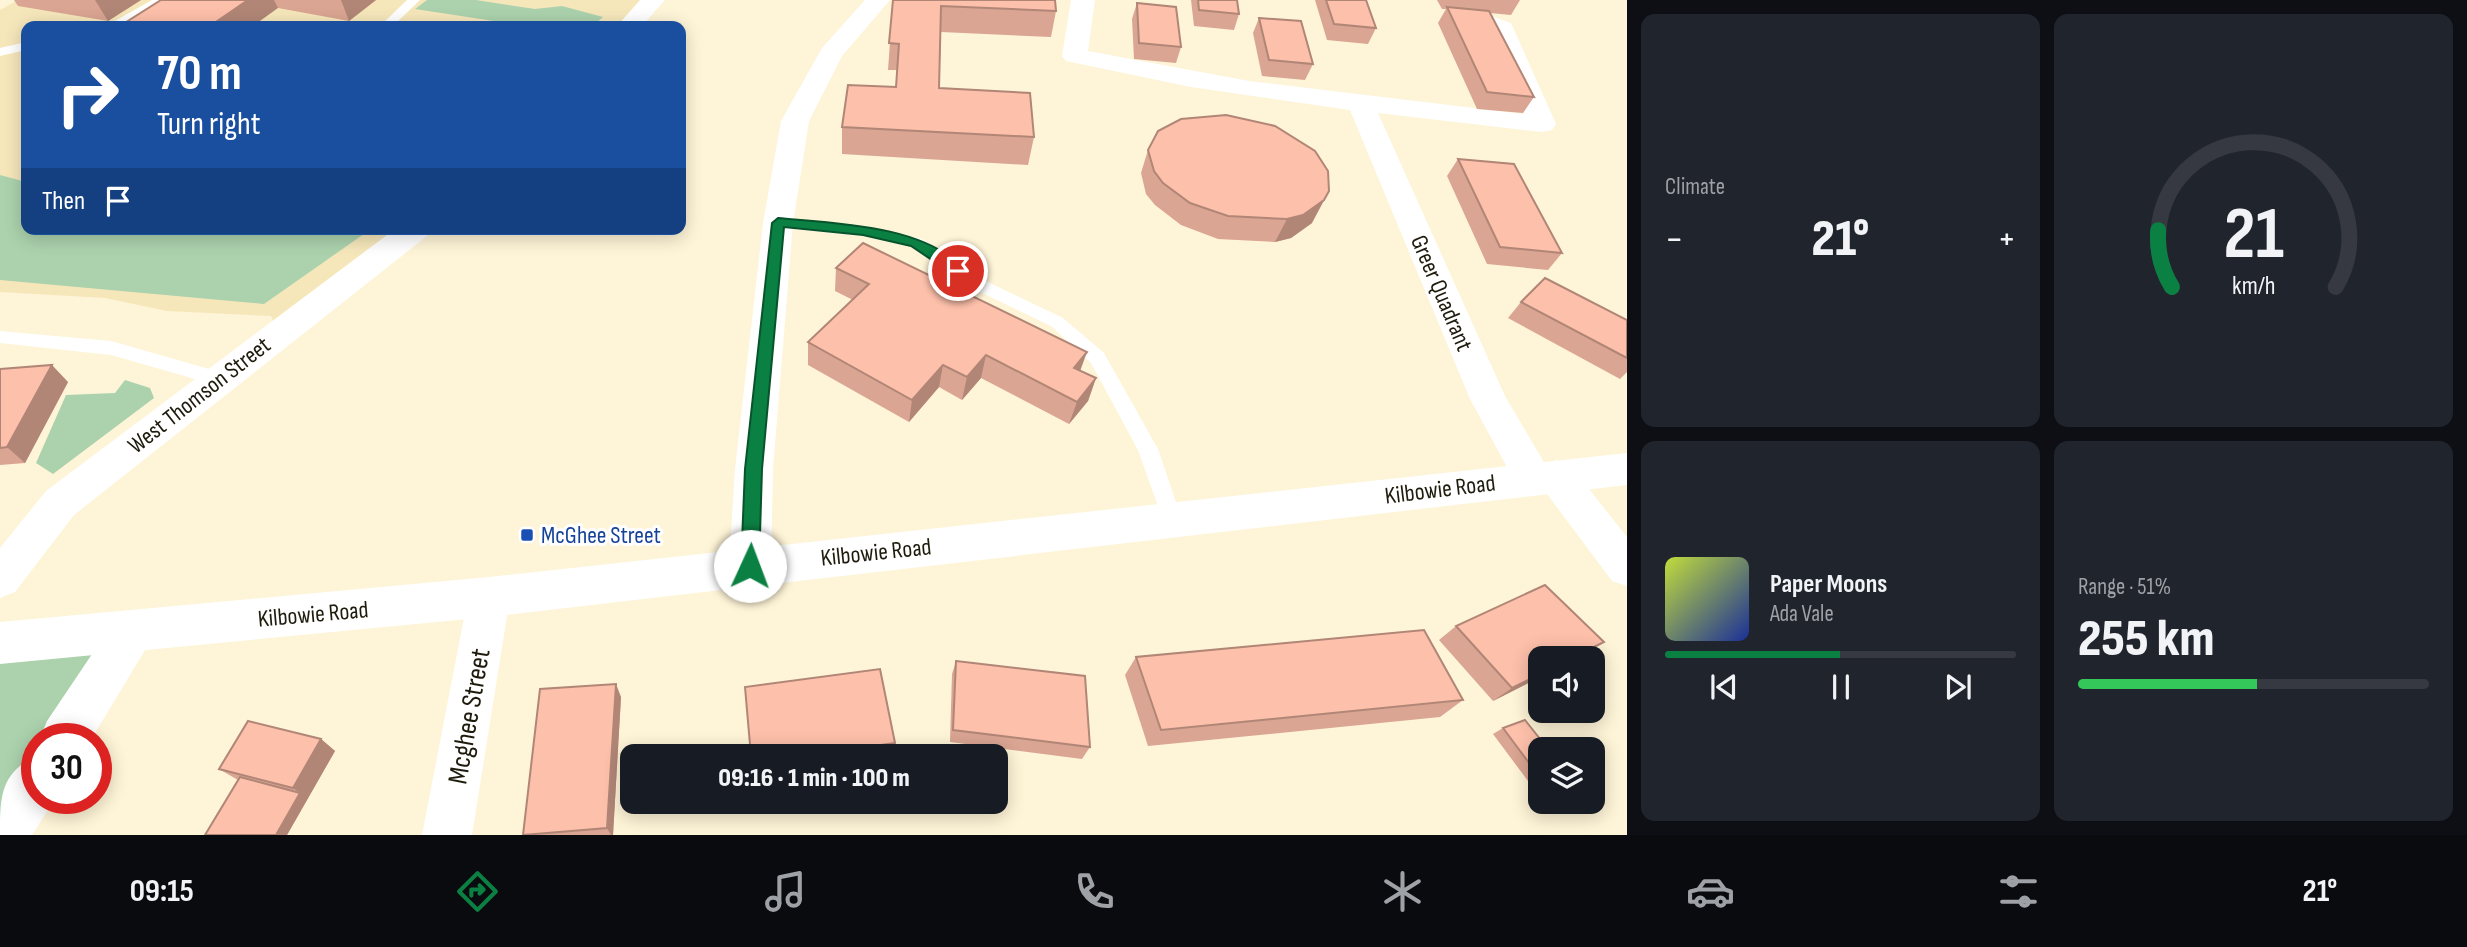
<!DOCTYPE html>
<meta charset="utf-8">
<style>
body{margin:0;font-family:"Sofia Sans Condensed",sans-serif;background:#20242c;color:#f1f3f6;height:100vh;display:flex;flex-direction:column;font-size:26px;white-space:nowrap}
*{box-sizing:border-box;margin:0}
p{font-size:23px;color:#9ea1a6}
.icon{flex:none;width:38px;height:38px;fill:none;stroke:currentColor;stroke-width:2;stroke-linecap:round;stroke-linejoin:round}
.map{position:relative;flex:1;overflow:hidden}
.side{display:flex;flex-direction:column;gap:14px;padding:14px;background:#0d0f14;width:840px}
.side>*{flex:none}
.top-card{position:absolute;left:21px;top:21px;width:665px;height:214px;border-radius:14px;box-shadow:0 4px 18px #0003;background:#1a4fa0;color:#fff;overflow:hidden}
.controls{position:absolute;left:1528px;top:646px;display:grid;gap:14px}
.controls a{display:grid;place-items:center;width:77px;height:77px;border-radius:14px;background:#171b24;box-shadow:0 4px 18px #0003;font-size:35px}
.speed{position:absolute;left:21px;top:723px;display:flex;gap:14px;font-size:35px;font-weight:700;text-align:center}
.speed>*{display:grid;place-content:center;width:91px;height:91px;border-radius:50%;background:#171b24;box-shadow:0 4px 18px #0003;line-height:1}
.speed .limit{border:10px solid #d22;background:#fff;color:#111}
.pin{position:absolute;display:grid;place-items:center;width:60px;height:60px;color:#fff;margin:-30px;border:4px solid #fff;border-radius:50%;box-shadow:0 2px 7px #0007}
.me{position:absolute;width:77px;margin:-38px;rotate:2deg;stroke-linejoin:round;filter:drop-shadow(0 0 5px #0008)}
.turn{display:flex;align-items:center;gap:24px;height:147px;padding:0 21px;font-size:32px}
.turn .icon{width:91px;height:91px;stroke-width:2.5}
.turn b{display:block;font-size:49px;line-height:60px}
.then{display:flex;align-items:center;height:66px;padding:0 21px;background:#0003;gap:14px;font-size:26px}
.big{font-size:52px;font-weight:800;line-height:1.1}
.side .tile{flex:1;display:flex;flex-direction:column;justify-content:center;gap:10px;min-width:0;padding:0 24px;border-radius:14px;background:#20242c}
.side .dial{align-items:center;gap:0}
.dial svg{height:182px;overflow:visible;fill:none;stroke:#363941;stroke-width:7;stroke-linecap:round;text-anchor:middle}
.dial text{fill:#f1f3f6;stroke:none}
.song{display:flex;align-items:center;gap:21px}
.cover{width:84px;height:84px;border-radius:10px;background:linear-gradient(135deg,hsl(70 70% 55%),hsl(230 70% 35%))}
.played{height:7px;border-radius:4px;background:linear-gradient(90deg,#0b8043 50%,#363941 50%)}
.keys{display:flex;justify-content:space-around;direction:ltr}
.heat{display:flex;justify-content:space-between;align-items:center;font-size:38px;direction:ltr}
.charge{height:10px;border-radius:5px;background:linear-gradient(90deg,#34c759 51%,#363941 0)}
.side .tiles{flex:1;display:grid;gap:14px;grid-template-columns:repeat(2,1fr)}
.trip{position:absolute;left:620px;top:744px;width:388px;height:70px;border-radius:14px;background:#171b24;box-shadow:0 4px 18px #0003;font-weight:800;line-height:70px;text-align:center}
.tabs{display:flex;height:112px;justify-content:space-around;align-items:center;background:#090b0e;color:#9ea1a6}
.tabs .icon{width:49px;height:49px}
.tabs .active{color:#0b8043}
.tabs b{font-size:32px;color:#f1f3f6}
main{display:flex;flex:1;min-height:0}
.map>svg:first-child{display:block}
.built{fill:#f6e7bb}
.green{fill:#acd2ad}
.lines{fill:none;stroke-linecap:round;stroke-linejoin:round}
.service{fill:#fff;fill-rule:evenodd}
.minor{fill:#fff;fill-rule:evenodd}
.tertiary{fill:#fff;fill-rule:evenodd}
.primary{fill:#fff;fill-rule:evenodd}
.wall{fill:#daa592}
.shaded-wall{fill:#b18677}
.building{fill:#fdc0aa;stroke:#b18677;stroke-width:2}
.route{fill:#0b8043;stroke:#07532c;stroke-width:2}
.transit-dot{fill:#1a4fb4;stroke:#fff;stroke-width:2.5}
.labels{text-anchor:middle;stroke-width:6;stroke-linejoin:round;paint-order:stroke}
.street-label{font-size:24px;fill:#1f1b0d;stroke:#fff}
.transit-label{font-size:24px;fill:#164399;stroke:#fff;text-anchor:start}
.near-street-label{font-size:28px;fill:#1f1b0d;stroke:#fff}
</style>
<main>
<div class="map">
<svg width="1627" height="835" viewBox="0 0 1627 835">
<rect width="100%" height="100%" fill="#fef4d7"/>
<polygon class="built" points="18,0 653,0 629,26 26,26 26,229 416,229 278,334 271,316 167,311 105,298 0,292 0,10"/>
<g class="green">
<polygon points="427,0 476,0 535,9 562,6 603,17 593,26 526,26 415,9"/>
<polygon points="0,175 26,182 26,229 371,229 264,304 0,280"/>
<polygon points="125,380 150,388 154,398 53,474 36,463 66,395 115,393"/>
<polygon points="133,632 64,738 37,738 37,781 0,835 0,643"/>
</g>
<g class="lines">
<g class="service">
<polygon points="152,0 166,0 127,26 106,26"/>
<polygon points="407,0 420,0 393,26 380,26"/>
<polygon points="26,42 26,50 0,56 0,48"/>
<polygon points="778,218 863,226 922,239 986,281 1063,318 1104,353 1158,449 1182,520 1179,526 1172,529 1165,526 1138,450 1091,363 1051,326 974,289 911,247 863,236 772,227 772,219"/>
<polygon points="0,331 111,341 230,375 232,380 223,387 111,355 0,343"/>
</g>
<g class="minor">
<polygon points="640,0 665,0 642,26 617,26"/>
<polygon points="865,0 890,0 842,56 809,121 793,223 773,469 771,566 765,579 750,584 735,579 729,566 735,469 763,223 781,121 822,48"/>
<polygon points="1071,0 1095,0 1088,51 1249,81 1524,114 1492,32 1456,19 1452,14 1456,9 1472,9 1511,23 1556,124 1552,130 1542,132 1378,113 1505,396 1545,464 1556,460 1570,465 1627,537 1627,586 1612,581 1544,490 1533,494 1519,489 1470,399 1350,110 1191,87 1066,61 1062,56"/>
<polygon points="395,229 431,229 427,236 74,515 15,592 0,598 0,548 46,491"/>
<polygon points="489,578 504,583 510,597 472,835 422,835 468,597 474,583"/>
</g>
<g class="tertiary">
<polygon points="133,611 149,617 156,632 92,738 40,738 47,721 117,617"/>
<path d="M37,756V798L55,799L32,835H0C0,798 0,772 37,756Z"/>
</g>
<polygon class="primary" points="1627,453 1627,485 489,617 0,664 0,622 489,577"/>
</g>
<g class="wall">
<polygon points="14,0 141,0 108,21 18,6"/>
<polygon points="161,0 376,0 349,21 278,8"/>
<polygon points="893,0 1056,11 1051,37 941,32 939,88 1034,137 1028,165 842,154 842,127 896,87 897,70 888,70"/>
<polygon points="1191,0 1237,0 1239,14 1234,30 1194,26"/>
<polygon points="1315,0 1366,0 1376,28 1368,44 1327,40"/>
<polygon points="1437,0 1520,0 1511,15 1490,13 1534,97 1523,113 1477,109 1438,23 1446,9 1442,9"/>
<polygon points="1137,3 1181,47 1176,63 1134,59 1132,19"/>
<polygon points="1259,18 1313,64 1305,80 1262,76 1253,33"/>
<polygon points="1148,150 1312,223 1291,238 1275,242 1218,239 1181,225 1155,205 1146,194 1141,173"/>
<polygon points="1458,159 1562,253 1548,270 1487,264 1447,176"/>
<polygon points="836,268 1081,371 1096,378 1088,401 1069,424 981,378 962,400 939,387 909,422 808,365 808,342 853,300 835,291"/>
<polygon points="1521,302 1627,320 1627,372 1620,379 1508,318"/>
<polygon points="0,369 68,382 25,463 0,465"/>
<polygon points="1456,626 1584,655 1579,658 1540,658 1540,677 1493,701 1439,640"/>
<polygon points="1136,657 1463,700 1440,717 1148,746 1125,675"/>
<polygon points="956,661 1090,747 1082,759 950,742 952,674"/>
<polygon points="621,697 613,835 523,835"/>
<polygon points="1503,728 1540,749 1540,777 1528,781 1493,734"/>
<polygon points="321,739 335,751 287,835 238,780 219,769"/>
<polygon points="895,743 892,754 881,756 751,756"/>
</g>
<g class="shaded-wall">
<polygon points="95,0 141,0 108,21"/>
<polygon points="248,0 274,0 278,8 253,26 210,26"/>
<polygon points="341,0 376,0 349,21"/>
<polygon points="1329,191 1312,223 1291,238 1275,242 1287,219"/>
<polygon points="1087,352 1079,374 1074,368"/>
<polygon points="986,355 981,378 962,400 967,377"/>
<polygon points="52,365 68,382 25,463 7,447"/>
<polygon points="943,365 939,387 909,422 912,400"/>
<polygon points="1096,378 1088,401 1069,424 1077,402"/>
<polygon points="1604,642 1579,658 1572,658"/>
<polygon points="1540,674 1540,677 1493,701 1512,688"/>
<polygon points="616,684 621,697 613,835 611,835 607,828"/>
<polygon points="321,739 335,751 287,835 276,835 300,793 293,788"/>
</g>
<g class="building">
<polygon points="161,0 248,0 210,26 120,26"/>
<polygon points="893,0 1055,0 1056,11 941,6 939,88 1030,93 1034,137 842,127 848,85 896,87 899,44 889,43"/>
<polygon points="1198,0 1237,0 1239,14 1199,10"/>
<polygon points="1326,0 1366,0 1376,28 1334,24"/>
<polygon points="1137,3 1176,7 1181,47 1139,43"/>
<polygon points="1447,7 1489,11 1534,97 1487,92"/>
<polygon points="1259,18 1301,21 1313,64 1269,60"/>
<polygon points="1226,115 1275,126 1315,151 1328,171 1329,191 1324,200 1303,215 1287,219 1228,216 1190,203 1163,183 1154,171 1148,150 1158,131 1181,119"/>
<polygon points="1458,159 1514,164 1562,253 1500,247"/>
<polygon points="863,243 1087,352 1074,368 1096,378 1077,402 986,355 967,377 943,365 912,400 808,342 869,284 836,268"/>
<polygon points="1545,278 1627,320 1627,358 1521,302"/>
<polygon points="52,365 7,447 0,448 0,369"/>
<polygon points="1545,585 1604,642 1572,658 1540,658 1540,674 1512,688 1456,626"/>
<polygon points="1424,630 1463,700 1161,730 1136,657"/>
<polygon points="956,661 1085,676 1090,747 953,730"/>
<polygon points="880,669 895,743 801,756 751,756 745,687"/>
<polygon points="616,684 607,828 523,835 540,689"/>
<polygon points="1525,720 1548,749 1540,749 1540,775 1538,775 1503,728"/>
<polygon points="248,721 321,739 293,788 219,769"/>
<polygon points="240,777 300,793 276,835 205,835"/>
</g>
<path class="route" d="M778,218C833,223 928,225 965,271L958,276L953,274L911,246L863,235L784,227L762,469L759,566L756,572H744L741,566L745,469L772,223Z"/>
<rect class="transit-dot" x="520" y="528" width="14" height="14" rx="3.5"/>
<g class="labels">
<g class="street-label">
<text transform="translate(1442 293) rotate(67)" y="8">Greer Quadrant</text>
<text transform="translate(199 395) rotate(-38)" y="8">West Thomson Street</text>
<text transform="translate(1440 489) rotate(-7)" y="8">Kilbowie Road</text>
<text transform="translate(876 552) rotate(-6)" y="8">Kilbowie Road</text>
<text transform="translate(313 614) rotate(-5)" y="8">Kilbowie Road</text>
</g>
<g class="transit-label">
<text x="541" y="543">McGhee Street</text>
</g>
<g class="near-street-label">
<text transform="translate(468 716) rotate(-80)" y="10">Mcghee Street</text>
</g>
</g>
</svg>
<div class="controls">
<a><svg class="icon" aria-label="sound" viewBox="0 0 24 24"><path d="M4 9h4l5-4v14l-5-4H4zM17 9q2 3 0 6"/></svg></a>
<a><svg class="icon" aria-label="layers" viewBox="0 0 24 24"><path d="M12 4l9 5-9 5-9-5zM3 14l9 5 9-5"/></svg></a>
</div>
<div class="speed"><div class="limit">30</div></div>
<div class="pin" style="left:958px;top:271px;background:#d93025"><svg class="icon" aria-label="arrive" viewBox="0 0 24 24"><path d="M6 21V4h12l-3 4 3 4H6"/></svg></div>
<svg class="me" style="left:750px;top:566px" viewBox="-20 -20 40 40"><circle r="19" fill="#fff"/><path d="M0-13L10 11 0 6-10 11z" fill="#0b8043"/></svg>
<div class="trip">09:16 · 1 min · 100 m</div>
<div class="top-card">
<div class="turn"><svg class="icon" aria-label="right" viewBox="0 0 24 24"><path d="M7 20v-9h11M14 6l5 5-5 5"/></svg><div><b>70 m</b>Turn right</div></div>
<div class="then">Then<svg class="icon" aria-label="arrive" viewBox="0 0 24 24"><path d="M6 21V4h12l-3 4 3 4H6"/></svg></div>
</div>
</div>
<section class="side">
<div class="tiles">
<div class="tile"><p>Climate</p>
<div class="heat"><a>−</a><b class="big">21°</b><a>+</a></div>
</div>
<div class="tile dial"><svg viewBox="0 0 100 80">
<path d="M14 69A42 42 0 1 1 86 69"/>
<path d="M14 69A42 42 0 0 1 8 44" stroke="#0b8043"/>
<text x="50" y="56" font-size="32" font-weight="700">21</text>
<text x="50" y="72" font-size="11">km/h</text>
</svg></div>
<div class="tile">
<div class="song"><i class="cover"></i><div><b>Paper Moons</b><p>Ada Vale</p></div></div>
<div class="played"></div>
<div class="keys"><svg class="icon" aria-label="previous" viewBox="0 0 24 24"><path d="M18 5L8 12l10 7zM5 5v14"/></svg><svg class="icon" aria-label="pause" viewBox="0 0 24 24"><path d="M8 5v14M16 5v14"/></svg><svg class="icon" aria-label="next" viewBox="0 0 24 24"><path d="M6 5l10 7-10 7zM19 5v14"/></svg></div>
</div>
<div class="tile"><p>Range · 51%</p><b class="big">255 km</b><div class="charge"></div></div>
</div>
</section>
</main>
<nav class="tabs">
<b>09:15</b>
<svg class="icon active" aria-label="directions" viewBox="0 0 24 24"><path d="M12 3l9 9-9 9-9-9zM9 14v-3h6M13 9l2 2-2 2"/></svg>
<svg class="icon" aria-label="music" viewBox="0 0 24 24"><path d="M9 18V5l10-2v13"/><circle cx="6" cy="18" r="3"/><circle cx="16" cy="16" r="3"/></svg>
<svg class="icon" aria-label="phone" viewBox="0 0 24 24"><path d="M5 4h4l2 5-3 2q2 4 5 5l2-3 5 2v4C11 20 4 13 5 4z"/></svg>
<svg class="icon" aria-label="climate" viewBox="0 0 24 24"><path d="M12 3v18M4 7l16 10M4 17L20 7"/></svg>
<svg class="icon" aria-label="car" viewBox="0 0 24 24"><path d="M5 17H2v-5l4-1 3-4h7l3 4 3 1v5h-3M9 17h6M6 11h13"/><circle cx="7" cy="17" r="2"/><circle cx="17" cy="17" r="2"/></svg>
<svg class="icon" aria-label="filters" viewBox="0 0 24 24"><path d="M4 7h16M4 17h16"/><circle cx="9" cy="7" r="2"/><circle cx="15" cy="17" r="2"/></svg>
<b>21°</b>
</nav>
